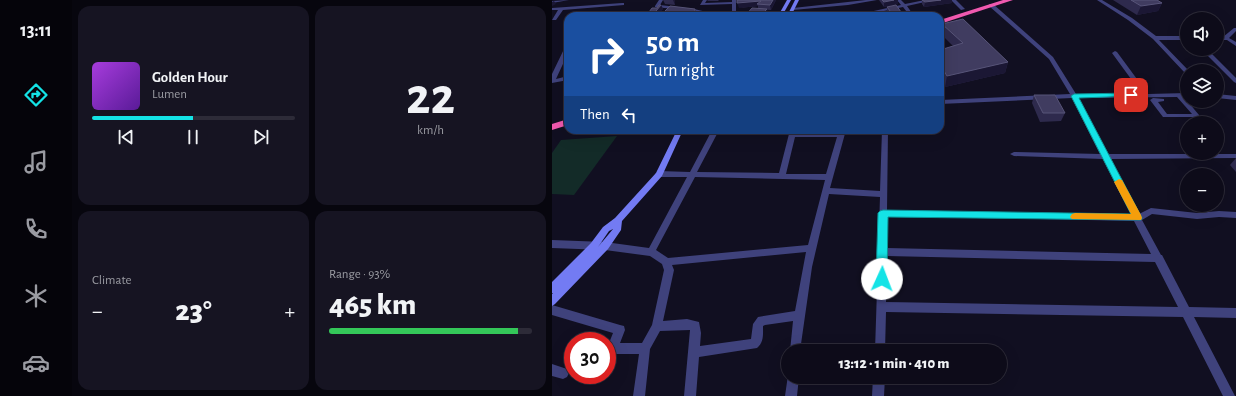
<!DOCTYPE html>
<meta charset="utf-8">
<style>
body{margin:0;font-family:"Alegreya Sans",sans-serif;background:#161422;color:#f1f3f6;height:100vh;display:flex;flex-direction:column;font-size:15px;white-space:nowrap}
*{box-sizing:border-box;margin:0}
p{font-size:13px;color:#9a9ba2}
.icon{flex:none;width:22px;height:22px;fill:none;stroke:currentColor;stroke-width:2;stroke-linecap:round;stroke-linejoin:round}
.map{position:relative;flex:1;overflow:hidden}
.details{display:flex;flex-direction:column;gap:6px;padding:6px;background:#07060e;width:480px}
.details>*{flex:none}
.top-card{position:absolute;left:12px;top:12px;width:380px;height:122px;border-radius:12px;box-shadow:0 4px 16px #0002,0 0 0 1px #2d2b38;background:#1a4fa0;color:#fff;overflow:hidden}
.controls{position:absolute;left:628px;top:12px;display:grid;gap:8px}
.controls a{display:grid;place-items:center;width:44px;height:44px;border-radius:50%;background:#0d0b19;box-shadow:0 4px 16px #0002,0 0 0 1px #2d2b38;font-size:20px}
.speed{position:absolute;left:12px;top:332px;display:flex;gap:8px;font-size:20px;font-weight:700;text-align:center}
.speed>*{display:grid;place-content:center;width:52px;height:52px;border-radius:50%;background:#0d0b19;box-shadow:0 4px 16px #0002,0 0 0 1px #2d2b38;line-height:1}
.speed .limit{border:6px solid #d22;background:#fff;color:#111}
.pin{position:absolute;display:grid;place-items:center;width:34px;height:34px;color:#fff;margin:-17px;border-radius:8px;box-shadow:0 2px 6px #0006}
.me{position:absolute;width:44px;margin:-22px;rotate:2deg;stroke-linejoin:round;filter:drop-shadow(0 0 3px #0008)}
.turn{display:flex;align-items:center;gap:14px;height:84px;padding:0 16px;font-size:18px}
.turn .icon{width:52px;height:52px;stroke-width:2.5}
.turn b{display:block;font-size:28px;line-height:34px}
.then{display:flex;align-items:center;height:38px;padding:0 16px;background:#0003;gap:8px;font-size:15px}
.big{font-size:30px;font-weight:800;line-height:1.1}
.details .widget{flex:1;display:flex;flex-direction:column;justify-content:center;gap:6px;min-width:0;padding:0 14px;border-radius:12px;background:#161422}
.details .dial{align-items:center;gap:0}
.dial b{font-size:52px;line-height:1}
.song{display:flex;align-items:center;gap:12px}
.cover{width:48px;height:48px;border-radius:6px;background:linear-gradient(135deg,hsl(280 70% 55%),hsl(270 70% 35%))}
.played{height:4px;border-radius:2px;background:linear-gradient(90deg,#14e3e6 50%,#2d2b38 50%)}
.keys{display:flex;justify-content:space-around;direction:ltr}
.heat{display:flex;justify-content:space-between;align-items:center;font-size:22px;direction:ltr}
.charge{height:6px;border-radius:3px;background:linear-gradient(90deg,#34c759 93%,#2d2b38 0)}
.details .tiles{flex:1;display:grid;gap:6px;grid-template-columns:repeat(2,1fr)}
.trip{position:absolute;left:229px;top:344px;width:226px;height:40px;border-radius:20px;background:#0d0b19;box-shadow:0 4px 16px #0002,0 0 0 1px #2d2b38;font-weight:800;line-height:40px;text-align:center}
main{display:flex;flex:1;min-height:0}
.dock{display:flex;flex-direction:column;width:72px;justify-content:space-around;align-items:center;background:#05040a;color:#9a9ba2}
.dock .icon{width:28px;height:28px}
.dock .selected{color:#14e3e6}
.dock b{font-size:18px;color:#f1f3f6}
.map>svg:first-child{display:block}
.green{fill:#132b28}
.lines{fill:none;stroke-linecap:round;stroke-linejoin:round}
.street{fill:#3f427c;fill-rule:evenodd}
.secondary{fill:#737bf3;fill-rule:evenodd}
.highway{fill:#f059af;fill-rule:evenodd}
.wall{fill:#2e2a4d}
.shaded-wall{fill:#1b1734}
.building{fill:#403c60;stroke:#575478}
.route{fill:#14e3e6;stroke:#0d9496}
.slow{fill:#f59e0b}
</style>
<main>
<nav class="dock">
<b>13:11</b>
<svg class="icon selected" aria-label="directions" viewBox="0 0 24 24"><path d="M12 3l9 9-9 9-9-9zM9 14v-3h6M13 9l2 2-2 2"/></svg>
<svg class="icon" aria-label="music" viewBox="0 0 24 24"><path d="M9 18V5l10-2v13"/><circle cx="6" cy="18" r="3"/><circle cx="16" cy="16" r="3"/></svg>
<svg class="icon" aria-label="phone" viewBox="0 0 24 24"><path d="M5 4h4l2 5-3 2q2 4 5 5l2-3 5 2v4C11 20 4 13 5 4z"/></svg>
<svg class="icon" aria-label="climate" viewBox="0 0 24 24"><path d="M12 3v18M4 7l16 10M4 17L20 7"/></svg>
<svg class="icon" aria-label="car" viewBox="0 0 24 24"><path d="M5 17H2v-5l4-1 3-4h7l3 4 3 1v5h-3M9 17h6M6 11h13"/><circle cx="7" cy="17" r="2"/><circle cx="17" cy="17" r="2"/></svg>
</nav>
<section class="details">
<div class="tiles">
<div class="widget">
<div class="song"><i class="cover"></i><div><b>Golden Hour</b><p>Lumen</p></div></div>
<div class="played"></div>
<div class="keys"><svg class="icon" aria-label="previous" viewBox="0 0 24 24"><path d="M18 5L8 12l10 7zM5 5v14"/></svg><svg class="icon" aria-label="pause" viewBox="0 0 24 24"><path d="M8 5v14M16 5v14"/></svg><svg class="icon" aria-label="next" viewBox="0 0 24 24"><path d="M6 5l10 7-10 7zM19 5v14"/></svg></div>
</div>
<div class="widget dial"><b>22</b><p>km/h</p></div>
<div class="widget"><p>Climate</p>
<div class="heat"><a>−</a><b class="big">23°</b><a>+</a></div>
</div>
<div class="widget"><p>Range · 93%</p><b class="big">465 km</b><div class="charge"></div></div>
</div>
</section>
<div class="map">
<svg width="684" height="396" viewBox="0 0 684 396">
<rect width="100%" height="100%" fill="#110f21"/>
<polygon class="green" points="65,136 22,195 0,194 0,153 9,140"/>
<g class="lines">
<g class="street">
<polygon points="17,0 0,3 0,1"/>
<polygon points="107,0 111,0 108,5 142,9 172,16 163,16 142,11 103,7 103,6"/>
<polygon points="151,0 155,0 153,3 180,2 180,0 184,0 184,16 180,16 180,4 148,5"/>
<polygon points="314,0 325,0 296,5 241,10 239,9 241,8"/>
<polygon points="345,0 349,0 353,4 373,0 382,0 355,6 362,16 358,16 351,7 308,16 299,16 349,5"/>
<polygon points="399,0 404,0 413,9 409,10"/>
<polygon points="545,0 550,0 580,18 604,36 635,36 635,40 607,40 637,71 635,71 635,74 633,73 601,39 576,20"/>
<polygon points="70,3 72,3 72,5 11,10 4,20 0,20 6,10 0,10 0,8"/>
<path d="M437,4H441L501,57L524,94H590L560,53L563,51L565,52L596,94L635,93V97H632L647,115V117H611L598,100L601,98L612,99V101L606,102L615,114H640L625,97L526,98L556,154H684V158L559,159L587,214L599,208L645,213L667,211L684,212V218L667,217L645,219L600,214L590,220L609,255H610L637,307L684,308V318L642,317L683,396H671L631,317L334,312L333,351H323L328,197L277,194L260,267L248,351H238L241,321L213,325L211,326C211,335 212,342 205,348L147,357L144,396H132L138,330L108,331L98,349L93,396H81L87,354H60L56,353L55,348L61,333L0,315V305L68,325L72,326L73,330L68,343H90L100,325L112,270L110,264L98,256L53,250L0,248V240L53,242L97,248L135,177H107L103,174L107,171L138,172L158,134H128L125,132L127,130H216L214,135H212L165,134L145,172L227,173L238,130H244V133H287L288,130H294L278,188L328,191L330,130H336L335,210L579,215L551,159L462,156L458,154L462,152L548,154L520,98L388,104V100L518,94L497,59L437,6ZM243,137H285L274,174H234ZM143,177L273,180L256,245L116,258L104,250ZM335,216L582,221L599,254L335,248ZM254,252L243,311L206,317L201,324L199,339L148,346L149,333L147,322L135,319L111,321L122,270L120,265ZM335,256L603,262L626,307L334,302Z"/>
<polygon points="204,10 229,12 231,13 229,14 202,12 202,10"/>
<polygon points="74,11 76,11 76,13 56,16 30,15 32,14"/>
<polygon points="682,28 684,28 684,31 677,38 684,42 684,46 675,40 665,40 665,36 671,37"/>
<polygon points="16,45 16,53 4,79 16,76 16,80 0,83 0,74 13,47"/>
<polygon points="649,49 655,49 684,78 684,83 682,82"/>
<polygon points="665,94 684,96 684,100 665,98"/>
<polygon points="0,364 15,369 17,373 15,377 11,379 0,376"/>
<polygon points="236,375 236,377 247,377 245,396 233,396"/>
<polygon points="321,377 333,377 332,396 320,396"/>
</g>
<g class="secondary">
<polygon points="235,0 239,0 230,16 226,16"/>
<polygon points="243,0 247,0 239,16 235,16"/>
<path d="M125,130H131L110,176L70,221L69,230L56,249L3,304L0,306V294L1,293H0V282L39,243L51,227L63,218L104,173ZM61,229L46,247L57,231Z"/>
</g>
<g class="highway">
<polygon points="451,0 461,0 388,24 388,20"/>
<polygon points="16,119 16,125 0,130 0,124"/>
</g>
</g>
<g class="wall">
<polygon points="111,0 123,0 123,5 113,4"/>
<polygon points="155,0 167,0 166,1 156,1"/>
<polygon points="224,0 219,10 206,9 206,6 187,8"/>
<polygon points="327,0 346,0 346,4 332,7"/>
<polygon points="370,0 400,0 400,3 372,7 370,4"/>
<polygon points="561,0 605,0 610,3 606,11 585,15"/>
<polygon points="109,5 111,9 107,13 111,13 118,6 145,13 144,16 83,16 97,12"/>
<polygon points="335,7 352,16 338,16 335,12"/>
<polygon points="390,24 456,62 453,73 393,87 388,77 388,50 401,46 389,34"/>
<polygon points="482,95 513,113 509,121 488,122 480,103"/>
<polygon points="684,158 684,172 678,165"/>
</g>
<g class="shaded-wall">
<polygon points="121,0 123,0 123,5"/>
<polygon points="221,0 224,0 219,10 218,5"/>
<polygon points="342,0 346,0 346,4 332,7 332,2"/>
<polygon points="389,0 400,0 400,3 372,7 373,2"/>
<polygon points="2,1 4,4 0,6 0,2"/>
<polygon points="209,1 205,4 206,6 187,8 185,3"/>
<polygon points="610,3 606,11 585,15 589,6"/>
<polygon points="109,5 111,9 106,15 104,11"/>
<polygon points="143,9 145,13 144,16 143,13"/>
<polygon points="215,9 216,15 214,16 210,16 210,14"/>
<polygon points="456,62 453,73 393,87 395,76"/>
</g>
<g class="building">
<polygon points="185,0 221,0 218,5 205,4 209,1 185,3"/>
<polygon points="330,0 342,0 332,2"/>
<polygon points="370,0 389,0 373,2"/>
<polygon points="579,0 605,0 610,3 589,6"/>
<polygon points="107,5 109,5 104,11 105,13 111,13 118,6 143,9 143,13 127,13 125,16 83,16 86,13 97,12 100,8 105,8"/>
<polygon points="344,5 352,16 342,16 335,7"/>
<polygon points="200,8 215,9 210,14 210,16 193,16"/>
<polygon points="172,13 179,14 179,16 172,16"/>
<polygon points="411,19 456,62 395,76 388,64 388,50 411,43 390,24"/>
<polygon points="482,95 503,95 513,113 491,113"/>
</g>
<polygon class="route" points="579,93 582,93 582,96 527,98 590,218 589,220 336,217 335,279 334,283 330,284 326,283 324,279 326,213 328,211 331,210 579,214 519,96 522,94"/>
<polygon class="slow" points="567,179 570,180 589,215 590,218 589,220 520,219 518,217 520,214 523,213 579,214 562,182"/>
</svg>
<div class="controls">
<a><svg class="icon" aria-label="sound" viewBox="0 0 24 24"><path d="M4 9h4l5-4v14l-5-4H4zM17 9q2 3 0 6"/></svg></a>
<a><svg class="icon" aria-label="layers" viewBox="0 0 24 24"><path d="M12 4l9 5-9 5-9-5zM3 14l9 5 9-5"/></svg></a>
<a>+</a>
<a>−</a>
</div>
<div class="speed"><div class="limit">30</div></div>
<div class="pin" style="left:579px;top:95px;background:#d93025"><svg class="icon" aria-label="arrive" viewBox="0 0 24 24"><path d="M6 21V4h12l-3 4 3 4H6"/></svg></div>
<svg class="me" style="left:330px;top:279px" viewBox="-20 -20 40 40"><circle r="19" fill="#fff"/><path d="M0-13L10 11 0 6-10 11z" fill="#14e3e6"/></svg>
<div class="trip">13:12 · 1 min · 410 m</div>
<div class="top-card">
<div class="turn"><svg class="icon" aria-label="right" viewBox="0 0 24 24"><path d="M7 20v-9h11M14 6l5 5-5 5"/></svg><div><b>50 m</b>Turn right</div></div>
<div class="then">Then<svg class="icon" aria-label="left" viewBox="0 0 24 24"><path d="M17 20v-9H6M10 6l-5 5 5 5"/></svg></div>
</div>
</div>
</main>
